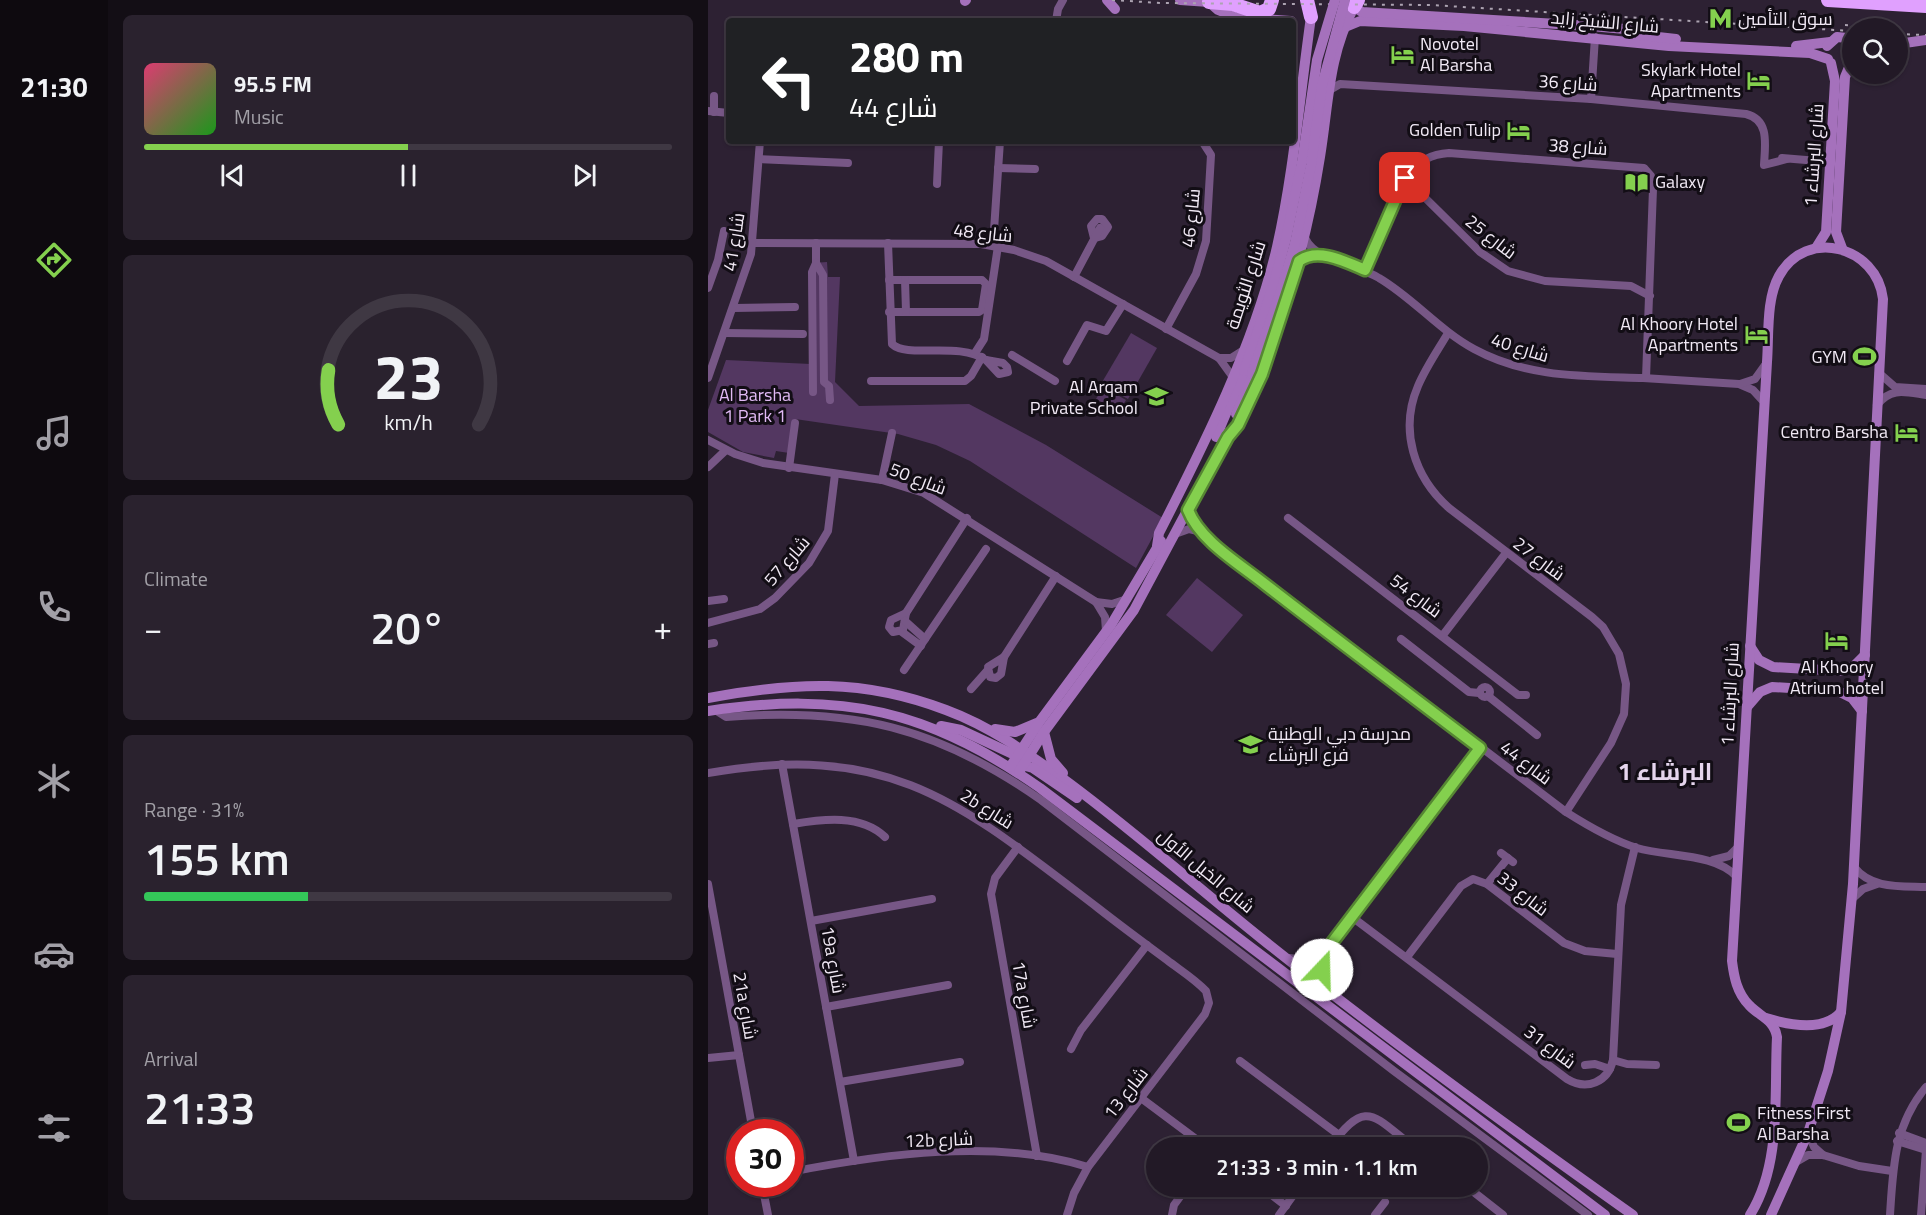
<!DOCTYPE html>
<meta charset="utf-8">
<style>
body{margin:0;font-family:"Titillium Web",Cairo,sans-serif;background:#2a222e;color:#f1f3f6;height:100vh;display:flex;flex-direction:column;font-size:22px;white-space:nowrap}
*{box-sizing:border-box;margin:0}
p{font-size:20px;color:#a2a0a7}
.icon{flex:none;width:33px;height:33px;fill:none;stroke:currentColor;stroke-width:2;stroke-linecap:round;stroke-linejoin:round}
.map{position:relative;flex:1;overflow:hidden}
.side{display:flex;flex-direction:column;gap:15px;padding:15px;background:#130e15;width:600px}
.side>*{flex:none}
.banner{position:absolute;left:18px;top:18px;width:570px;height:126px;border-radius:6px;box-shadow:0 2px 4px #0004,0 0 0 2px #3f3843;background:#202124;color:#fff;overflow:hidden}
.tools{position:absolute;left:1134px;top:18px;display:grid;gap:12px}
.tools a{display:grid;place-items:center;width:66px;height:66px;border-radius:50%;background:#221926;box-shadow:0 2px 4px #0004,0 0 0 2px #3f3843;font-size:30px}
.speed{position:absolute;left:18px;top:1119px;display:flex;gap:12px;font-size:30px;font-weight:700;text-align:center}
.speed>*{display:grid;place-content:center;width:78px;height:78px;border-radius:50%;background:#221926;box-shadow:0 2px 4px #0004,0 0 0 2px #3f3843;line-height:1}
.speed .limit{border:9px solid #d22;background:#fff;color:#111}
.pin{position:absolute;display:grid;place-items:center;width:51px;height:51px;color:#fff;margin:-26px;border-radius:12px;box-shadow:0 3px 9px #0006}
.me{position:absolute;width:66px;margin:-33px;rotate:21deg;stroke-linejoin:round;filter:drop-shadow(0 0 4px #0008)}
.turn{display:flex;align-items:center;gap:21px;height:126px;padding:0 24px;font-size:27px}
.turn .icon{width:78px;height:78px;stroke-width:2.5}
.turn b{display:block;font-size:42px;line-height:51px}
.big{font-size:45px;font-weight:600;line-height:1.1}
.side .tile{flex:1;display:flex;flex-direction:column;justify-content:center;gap:9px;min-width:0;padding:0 21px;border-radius:9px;background:#2a222e}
.side .dial{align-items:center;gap:0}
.dial svg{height:156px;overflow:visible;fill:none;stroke:#3f3843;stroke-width:7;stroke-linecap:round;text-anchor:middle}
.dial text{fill:#f1f3f6;stroke:none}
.song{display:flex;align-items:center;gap:18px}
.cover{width:72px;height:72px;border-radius:9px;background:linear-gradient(135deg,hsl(340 70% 55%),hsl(120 70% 35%))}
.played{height:6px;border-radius:3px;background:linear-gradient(90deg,#84d04e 50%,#3f3843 50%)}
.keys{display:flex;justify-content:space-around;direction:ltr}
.heat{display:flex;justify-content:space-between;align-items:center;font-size:33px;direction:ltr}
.charge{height:9px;border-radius:4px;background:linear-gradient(90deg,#34c759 31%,#3f3843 0)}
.trip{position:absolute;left:438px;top:1137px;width:342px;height:60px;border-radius:30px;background:#221926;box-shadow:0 2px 4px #0004,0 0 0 2px #3f3843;font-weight:600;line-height:60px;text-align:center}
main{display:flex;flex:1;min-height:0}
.menu{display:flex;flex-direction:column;width:108px;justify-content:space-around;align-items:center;background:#0e0a0f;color:#a2a0a7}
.menu .icon{width:42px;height:42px}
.menu .selected{color:#84d04e}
.menu b{font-size:27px;color:#f1f3f6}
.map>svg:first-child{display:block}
.green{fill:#533761}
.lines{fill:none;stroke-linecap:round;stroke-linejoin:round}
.street{stroke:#775786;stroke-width:8}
.secondary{stroke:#a571bc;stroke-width:10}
.highway{stroke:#e0a0fe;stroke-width:14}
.rail{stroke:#aca3b1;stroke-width:2;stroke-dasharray:3 6;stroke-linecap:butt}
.secondary-bridge{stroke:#a571bc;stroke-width:10}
.route-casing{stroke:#568733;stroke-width:15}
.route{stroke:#84d04e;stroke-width:10}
.labels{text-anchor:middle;stroke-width:6;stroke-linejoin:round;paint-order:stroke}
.poi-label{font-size:18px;fill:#f1e9f5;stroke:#120d15;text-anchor:end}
.street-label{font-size:18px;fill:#f1e9f5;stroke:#120d15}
.park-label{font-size:18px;fill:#e1baf5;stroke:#120d15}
.district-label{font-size:24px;font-weight:bold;fill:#e5d5ed;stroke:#120d15}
</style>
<main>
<nav class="menu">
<b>21:30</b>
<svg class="icon selected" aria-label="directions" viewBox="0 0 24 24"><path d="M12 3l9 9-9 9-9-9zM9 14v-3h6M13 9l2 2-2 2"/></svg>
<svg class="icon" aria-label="music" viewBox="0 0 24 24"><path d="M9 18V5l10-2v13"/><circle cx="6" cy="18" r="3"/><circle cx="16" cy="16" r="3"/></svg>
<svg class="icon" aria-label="phone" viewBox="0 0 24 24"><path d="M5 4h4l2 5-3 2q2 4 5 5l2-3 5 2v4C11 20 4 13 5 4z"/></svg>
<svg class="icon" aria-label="climate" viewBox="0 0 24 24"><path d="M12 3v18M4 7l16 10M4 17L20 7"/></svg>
<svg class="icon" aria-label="car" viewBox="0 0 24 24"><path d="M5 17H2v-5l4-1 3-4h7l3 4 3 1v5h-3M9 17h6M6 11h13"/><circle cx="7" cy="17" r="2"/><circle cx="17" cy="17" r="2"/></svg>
<svg class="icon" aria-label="filters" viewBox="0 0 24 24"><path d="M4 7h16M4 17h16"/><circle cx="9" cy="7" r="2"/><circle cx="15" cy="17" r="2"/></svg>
</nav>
<section class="side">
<div class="tile">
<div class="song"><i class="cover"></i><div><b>95.5 FM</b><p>Music</p></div></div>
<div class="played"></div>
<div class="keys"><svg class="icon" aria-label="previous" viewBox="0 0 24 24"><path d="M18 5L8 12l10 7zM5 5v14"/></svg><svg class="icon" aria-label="pause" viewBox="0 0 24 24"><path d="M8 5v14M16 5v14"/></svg><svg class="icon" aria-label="next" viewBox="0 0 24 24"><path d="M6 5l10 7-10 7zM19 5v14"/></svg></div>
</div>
<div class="tile dial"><svg viewBox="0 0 100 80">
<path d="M14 69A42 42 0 1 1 86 69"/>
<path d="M14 69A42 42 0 0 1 9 41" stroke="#84d04e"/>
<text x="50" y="56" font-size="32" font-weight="700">23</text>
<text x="50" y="72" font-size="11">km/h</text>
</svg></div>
<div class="tile"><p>Climate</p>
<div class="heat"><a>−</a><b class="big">20°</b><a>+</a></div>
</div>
<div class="tile"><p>Range · 31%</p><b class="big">155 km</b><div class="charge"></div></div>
<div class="tile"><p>Arrival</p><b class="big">21:33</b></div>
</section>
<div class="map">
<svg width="1218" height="1215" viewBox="0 0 1218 1215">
<rect width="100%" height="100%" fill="#2d2133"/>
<g class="green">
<polygon points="119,262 120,277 132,277 127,382 151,406 261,404 338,445 455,518 428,568 262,461 228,445 190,434 87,419 81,453 68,451 66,458 35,452 0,432 0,410 18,360 103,364 105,263"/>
<polygon points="423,333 449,348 420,399 393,384"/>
<polygon points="395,387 418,400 411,412 388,399"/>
<polygon points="489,578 535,615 504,652 458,615"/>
</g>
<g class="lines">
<g class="street">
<polyline points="348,21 350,9 355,0"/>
<path d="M620,91L632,84L883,99L1038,114C1062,120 1057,145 1056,165L1079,159"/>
<polyline points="883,99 887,37"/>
<polyline points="0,111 21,113"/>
<polyline points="6,112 6,96"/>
<polyline points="1074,158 1122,162"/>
<polyline points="51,159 140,163"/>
<polyline points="290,168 327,169"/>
<polyline points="697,178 772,252 800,271 837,281 923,286 942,296"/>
<polyline points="229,184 231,141"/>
<polygon points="389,219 394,219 400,227 394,236 386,238 383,226"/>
<path d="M597,238C608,262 649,264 671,278C705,298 731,330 766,349C819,378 876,376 935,378C967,380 999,382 1031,384L1045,390L1056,402"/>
<polyline points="45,243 273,244 306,250 338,261 511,358 524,376"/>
<polyline points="108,243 108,263 115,275 116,382 121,386 122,400"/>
<path d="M180,243L184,344C200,359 250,341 278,360"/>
<polyline points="285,245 292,141"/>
<path d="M657,270L699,175C710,161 724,154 741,153L936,168L943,176L945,189L938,378"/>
<polyline points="366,277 392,228"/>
<polyline points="181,280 274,280 278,284 274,310 271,312 181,312"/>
<polyline points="197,280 198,312"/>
<polyline points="0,288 10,260 16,231"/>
<polyline points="26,308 87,307"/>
<polyline points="458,329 488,274 498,241 503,155 494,141"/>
<polyline points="17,333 95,334"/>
<path d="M740,333C730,350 718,367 710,386C691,430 706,477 741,508L884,617L895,627L911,654L918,684L916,714L903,743L858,812"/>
<polyline points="267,353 276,339 290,246"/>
<polyline points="304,355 347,381"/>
<polyline points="511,358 523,358 534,351"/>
<polygon points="278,360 295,363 299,367 300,372 291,374"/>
<polyline points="359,361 379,325 398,331 415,304"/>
<polyline points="1171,373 1187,387 1218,389"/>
<polyline points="0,378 43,254 52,141"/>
<polyline points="163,381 257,381 263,376 274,357"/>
<polyline points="1032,384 1047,379 1057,365"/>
<polyline points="105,392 104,272 108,263"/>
<path d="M1169,405C1183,387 1197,392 1218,395"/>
<polyline points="0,440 27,454 55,463 174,480 216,493 388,602 404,604 419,599"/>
<polyline points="0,467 18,450"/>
<polyline points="81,468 87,423"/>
<polyline points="174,480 184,433"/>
<path d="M480,510C491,536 518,552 539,569L858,812C880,826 904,840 929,848C960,857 1007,853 1029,877"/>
<polyline points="580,518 810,695 818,695"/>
<polyline points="467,534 481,529 494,532"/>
<polyline points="0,601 16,599"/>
<polyline points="388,602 397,617 398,631"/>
<polyline points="198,613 259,518"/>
<polygon points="198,613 195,630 185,632 181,627 183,620"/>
<polyline points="197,621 217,639"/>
<polyline points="0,623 52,609 67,598 101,563 120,531 127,474"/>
<polyline points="194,632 213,646"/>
<polyline points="735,635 798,553"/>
<polyline points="693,639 761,692 771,693"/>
<polyline points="0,644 6,643"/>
<polyline points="296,657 348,576"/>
<polygon points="296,657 293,674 288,678 282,677 280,667"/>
<polyline points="196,670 278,549"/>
<circle cx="777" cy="692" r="5"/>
<polyline points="263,689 279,671"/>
<polyline points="780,696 829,735"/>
<path d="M7,710L18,717C144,707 229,727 333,800L686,1071L880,1215"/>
<polyline points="74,764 146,1161"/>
<path d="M0,773C184,741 252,803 390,908C413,926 436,943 459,960C472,970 487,979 498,991L501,1003L497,1014L380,1167L366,1193L359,1215"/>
<path d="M85,824C115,819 153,814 177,837"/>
<polyline points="310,847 287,878 283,894 329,1156"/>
<polyline points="793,853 805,862"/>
<polyline points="1005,860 1021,856 1030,847"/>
<path d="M1146,867C1163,889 1192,886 1218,887"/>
<polyline points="0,884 45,1132"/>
<polyline points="779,884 800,858"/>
<polyline points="1144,899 1155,889 1169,884"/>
<path d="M644,917L859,1079C879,1091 900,1082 905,1060L913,905L927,847"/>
<polyline points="103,921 224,899"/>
<polyline points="699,957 753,886 765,879 779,884 856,943 877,951 909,954"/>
<polyline points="581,958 600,960 617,951"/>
<polyline points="621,989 614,970 620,948 773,748"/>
<polyline points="118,1007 240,985"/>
<polyline points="363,1049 373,1030 439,945"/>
<polyline points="0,1058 31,1055"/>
<polyline points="905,1060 919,1064 948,1065"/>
<polyline points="532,1061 631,1135"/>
<polyline points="877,1065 887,1064 902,1069"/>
<polyline points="132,1082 252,1062"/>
<polyline points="433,1098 500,1148"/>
<polyline points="1100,1133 1106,1147 1115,1155"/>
<polyline points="1191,1133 1218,1143"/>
<polyline points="1189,1141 1218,1150"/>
<path d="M621,1148C659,1097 664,1115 707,1148"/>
<polyline points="1088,1162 1100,1155 1115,1155 1151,1166 1184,1171"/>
<path d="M82,1172C175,1154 288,1138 380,1167"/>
<polyline points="54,1184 60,1215"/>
<polyline points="552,1186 578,1206"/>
<polyline points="758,1186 795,1215"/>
<polyline points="464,1215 466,1205 480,1186"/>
<polyline points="571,1215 592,1186"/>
<polyline points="667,1215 677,1202"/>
<path d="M1182,1215C1185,1168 1186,1125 1218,1087"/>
<polyline points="1213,1215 1218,1150"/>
</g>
<g class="secondary">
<polyline points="399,0 407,9"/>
<polyline points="472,0 501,2 510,10 527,17 583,21"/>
<polyline points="257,1 258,0"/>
<polyline points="635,28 652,21 756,26 961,46 1102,53 1120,59"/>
<polyline points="932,35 968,39"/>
<polyline points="1190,44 1218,40"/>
<polyline points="1088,46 1122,42"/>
<polyline points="1119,46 1129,37 1139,38 1144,42"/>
<polyline points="1108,248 1118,232 1127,81 1123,63"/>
<polyline points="1134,248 1128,232 1137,77 1142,65"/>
<polyline points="528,414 544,374"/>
<polyline points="508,437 536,371"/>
<path d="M520,437C539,420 550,384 559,360C583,294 601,227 612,157C621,102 620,57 646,7L654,12L883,26L928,30L938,35"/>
<path d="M449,546L451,533C497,443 546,345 569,247C586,171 592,94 603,17"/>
<polyline points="1042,646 1051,660 1065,667 1134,671 1146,666 1157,655"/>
<path d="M0,698C87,682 154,678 238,710C284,727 322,755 361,783C427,832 489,887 554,939C674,1035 799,1126 925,1215"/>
<polyline points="1039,707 1052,692 1064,687 1130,691 1144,698 1154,711"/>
<path d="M0,711C134,691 221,710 332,788L897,1215"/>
<polyline points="233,726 253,730 313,758"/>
<polyline points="287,729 307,732 329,723"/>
<polyline points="336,732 343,759 355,773"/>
<polyline points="310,764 325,768 369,798"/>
<polyline points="302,767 332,721 403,625 453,541"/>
<polyline points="311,772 336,732 426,610 521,432"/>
<path d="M1058,1018C1081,1025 1116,1032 1133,1012"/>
<path d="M1042,1215C1074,1164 1066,1095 1069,1037C1066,1019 1052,1017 1041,1005C1029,993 1026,977 1024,961L1059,362C1061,335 1058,299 1071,276C1098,227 1169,246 1175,299L1145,884L1133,1012L1120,1071L1100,1133L1063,1215"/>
</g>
<g class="highway">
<polyline points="599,0 603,17"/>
<polyline points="1120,0 1218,6"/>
<polyline points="501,2 525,4 552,13 561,9 564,0"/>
<polyline points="646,7 650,0"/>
</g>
<g class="rail">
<polyline points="404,0 452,3 723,5 1144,31"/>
<polyline points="1137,25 1188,28"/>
<polyline points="1190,34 1218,35"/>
</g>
<g class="secondary-bridge">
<polyline points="536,371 564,290 578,239 594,162 609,60 627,0"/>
<polyline points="544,374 573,291 587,243 603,165 614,85 637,0"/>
</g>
</g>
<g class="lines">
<defs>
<path id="route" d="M614,970L620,948L772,748C701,694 629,640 558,585C532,564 492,541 480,510L520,437L530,425L554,374L591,261C610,247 638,262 657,270L697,178"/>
</defs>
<use href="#route" class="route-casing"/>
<use href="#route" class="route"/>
</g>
<defs>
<symbol id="metro-bare" viewBox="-9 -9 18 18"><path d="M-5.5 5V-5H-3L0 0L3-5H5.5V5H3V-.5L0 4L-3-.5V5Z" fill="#84d04e" stroke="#120d15" stroke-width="2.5" paint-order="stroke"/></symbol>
<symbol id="hotel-bare" viewBox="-9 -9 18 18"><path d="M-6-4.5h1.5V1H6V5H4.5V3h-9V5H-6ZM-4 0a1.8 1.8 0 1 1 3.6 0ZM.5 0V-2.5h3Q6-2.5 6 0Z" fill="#84d04e" stroke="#120d15" stroke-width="2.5" paint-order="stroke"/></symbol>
<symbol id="library-bare" viewBox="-9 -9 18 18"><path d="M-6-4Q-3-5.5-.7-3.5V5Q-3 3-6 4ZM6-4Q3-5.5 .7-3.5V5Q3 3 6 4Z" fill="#84d04e" stroke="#120d15" stroke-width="2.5" paint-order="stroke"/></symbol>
<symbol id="stadium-bare" viewBox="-9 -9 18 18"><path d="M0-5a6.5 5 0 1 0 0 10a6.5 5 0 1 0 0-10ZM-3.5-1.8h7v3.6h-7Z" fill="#84d04e" stroke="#120d15" stroke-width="2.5" paint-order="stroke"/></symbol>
<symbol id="school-bare" viewBox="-9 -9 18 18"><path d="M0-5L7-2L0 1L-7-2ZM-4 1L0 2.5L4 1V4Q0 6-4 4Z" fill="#84d04e" stroke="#120d15" stroke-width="2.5" paint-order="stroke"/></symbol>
</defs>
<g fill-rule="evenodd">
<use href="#metro-bare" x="996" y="2" width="33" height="33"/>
<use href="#hotel-bare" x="678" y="38" width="33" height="33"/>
<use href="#hotel-bare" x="1034" y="64" width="33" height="33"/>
<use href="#hotel-bare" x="794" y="114" width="33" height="33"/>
<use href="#library-bare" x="912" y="166" width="33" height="33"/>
<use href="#hotel-bare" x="1032" y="318" width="33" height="33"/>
<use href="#stadium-bare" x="1140" y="340" width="33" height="33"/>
<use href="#school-bare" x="432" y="380" width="33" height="33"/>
<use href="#hotel-bare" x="1182" y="416" width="33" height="33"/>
<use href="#hotel-bare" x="1112" y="624" width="33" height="33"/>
<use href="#school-bare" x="526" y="728" width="33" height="33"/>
<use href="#stadium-bare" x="1014" y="1106" width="33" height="33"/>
</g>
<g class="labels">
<g class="poi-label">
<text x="1030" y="25" text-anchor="start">سوق التأمين</text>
<text x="712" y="50" text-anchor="start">Novotel<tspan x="712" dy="21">Al Barsha</tspan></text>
<text x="1033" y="76">Skylark Hotel<tspan x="1033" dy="21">Apartments</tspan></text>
<text x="793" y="136">Golden Tulip</text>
<text x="947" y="188" text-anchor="start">Galaxy</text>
<text x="1030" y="330">Al Khoory Hotel<tspan x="1030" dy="21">Apartments</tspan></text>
<text x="1139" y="363">GYM</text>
<text x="430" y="393">Al Arqam<tspan x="430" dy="21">Private School</tspan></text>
<text x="1180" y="438">Centro Barsha</text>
<text x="1129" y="673" text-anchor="middle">Al Khoory<tspan x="1129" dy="21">Atrium hotel</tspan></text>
<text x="560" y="740" text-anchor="start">مدرسة دبي الوطنية<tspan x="560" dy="21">فرع البرشاء</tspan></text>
<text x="1049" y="1119" text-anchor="start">Fitness First<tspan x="1049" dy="21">Al Barsha</tspan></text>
</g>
<g class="street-label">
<text transform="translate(897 22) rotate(5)" y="6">شارع الشيخ زايد</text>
<text transform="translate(860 83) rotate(4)" y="6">شارع 36</text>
<text transform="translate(870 147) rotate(4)" y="6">شارع 38</text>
<text transform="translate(1106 155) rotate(-86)" y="6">شارع البرشاء 1</text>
<text transform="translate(483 218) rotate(-84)" y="6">شارع 46</text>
<text transform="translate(275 233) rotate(6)" y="6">شارع 48</text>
<text transform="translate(783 237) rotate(38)" y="6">شارع 25</text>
<text transform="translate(26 242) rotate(-81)" y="6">شارع 41</text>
<text transform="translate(538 285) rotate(-72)" y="6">شارع الثويمة</text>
<text transform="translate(812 348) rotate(17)" y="6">شارع 40</text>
<text transform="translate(210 479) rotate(21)" y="6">شارع 50</text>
<text transform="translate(831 559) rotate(37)" y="6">شارع 27</text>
<text transform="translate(79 561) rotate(-49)" y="6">شارع 57</text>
<text transform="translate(708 596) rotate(37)" y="6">شارع 54</text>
<text transform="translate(1022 694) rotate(-87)" y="6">شارع البرشاء 1</text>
<text transform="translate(818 763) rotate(37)" y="6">شارع 44</text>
<text transform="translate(279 809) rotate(32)" y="6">2b شارع</text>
<text transform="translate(498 871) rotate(40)" y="6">شارع الخيل الأول</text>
<text transform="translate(815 894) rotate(38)" y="6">شارع 33</text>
<text transform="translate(125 960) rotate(80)" y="6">19a شارع</text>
<text transform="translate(316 995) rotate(80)" y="6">17a شارع</text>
<text transform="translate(37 1006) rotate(80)" y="6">21a شارع</text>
<text transform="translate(842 1047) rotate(37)" y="6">شارع 31</text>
<text transform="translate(418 1093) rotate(-52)" y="6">شارع 13</text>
<text transform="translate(231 1140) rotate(-2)" y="6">12b شارع</text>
</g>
<g class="park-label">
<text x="47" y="401">Al Barsha<tspan x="47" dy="21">1 Park 1</tspan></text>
</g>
<g class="district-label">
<text x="957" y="780">البرشاء 1</text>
</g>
</g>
</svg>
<div class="tools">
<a><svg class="icon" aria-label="search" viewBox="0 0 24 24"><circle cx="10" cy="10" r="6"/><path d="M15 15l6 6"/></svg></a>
</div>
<div class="speed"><div class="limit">30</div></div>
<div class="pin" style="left:697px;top:178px;background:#d93025"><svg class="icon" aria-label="arrive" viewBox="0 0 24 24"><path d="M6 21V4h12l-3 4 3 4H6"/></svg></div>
<svg class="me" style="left:614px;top:970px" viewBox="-20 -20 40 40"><circle r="19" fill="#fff"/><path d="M0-13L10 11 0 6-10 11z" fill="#84d04e"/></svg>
<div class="trip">21:33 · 3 min · 1.1 km</div>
<div class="banner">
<div class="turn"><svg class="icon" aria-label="left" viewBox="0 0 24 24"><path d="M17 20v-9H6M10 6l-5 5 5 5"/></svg><div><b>280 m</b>شارع 44</div></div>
</div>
</div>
</main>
